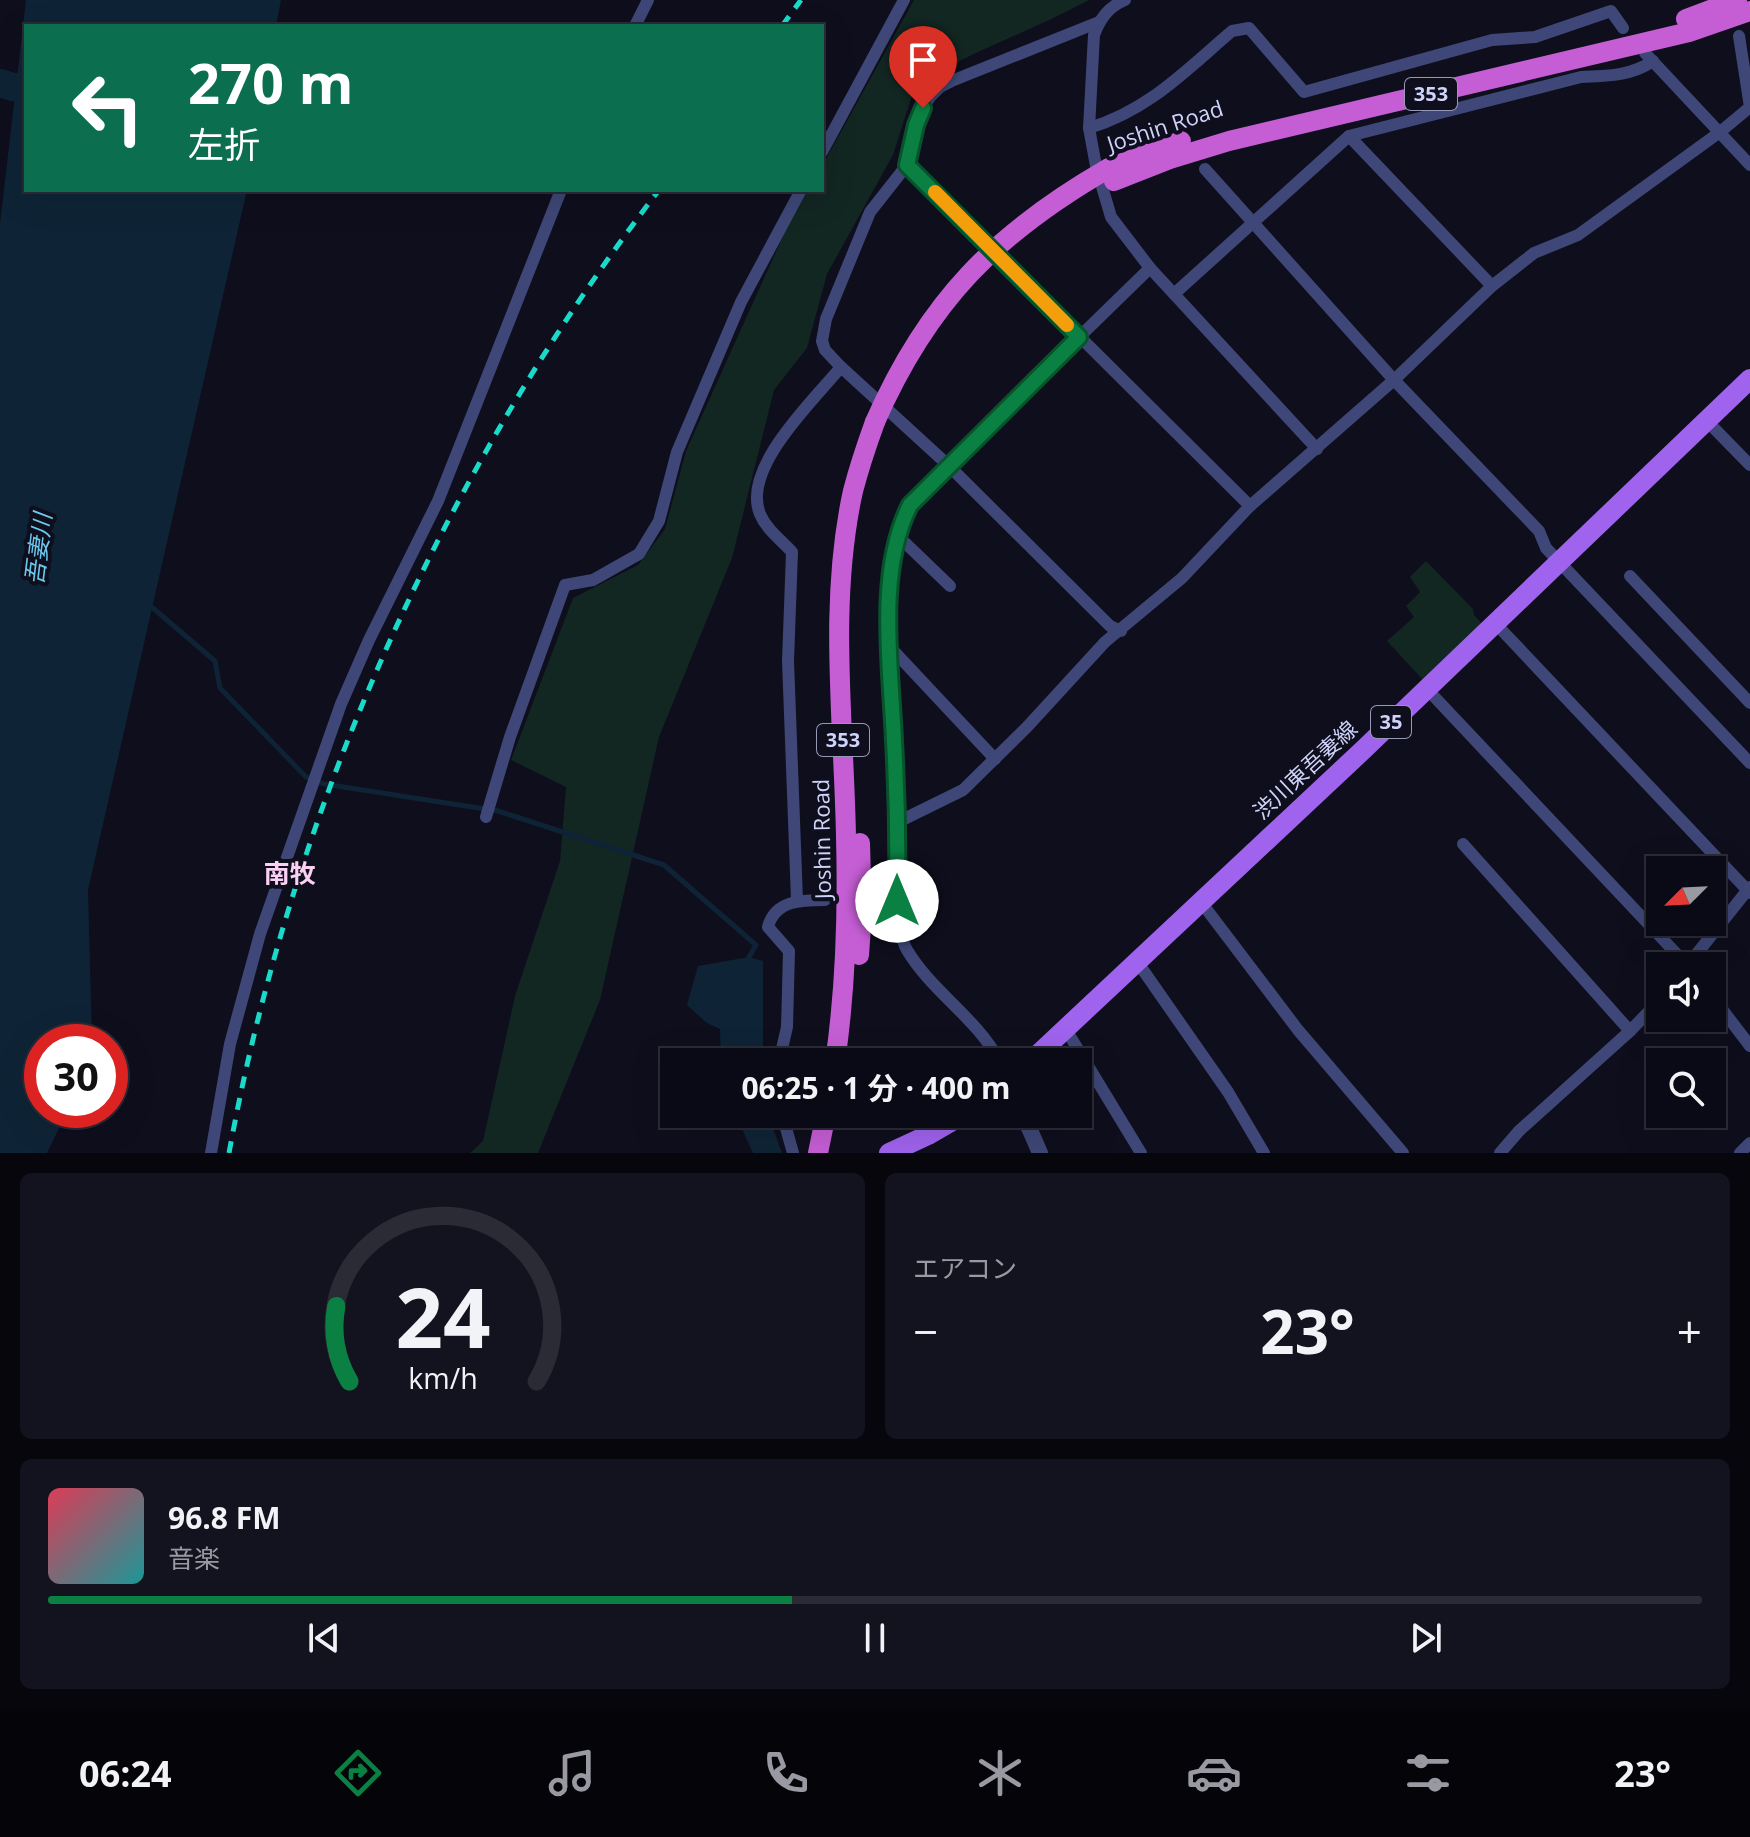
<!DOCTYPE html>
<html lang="ja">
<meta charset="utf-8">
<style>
body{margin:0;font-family:"Open Sans","Noto Sans JP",sans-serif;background:#13131f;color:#f1f3f6;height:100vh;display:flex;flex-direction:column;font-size:30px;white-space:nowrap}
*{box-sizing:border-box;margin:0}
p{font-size:26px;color:#999aa1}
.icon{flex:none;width:44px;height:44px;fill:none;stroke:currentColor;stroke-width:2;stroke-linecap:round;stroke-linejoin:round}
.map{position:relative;height:1153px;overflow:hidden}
.drawer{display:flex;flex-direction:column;gap:20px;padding:20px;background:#06060c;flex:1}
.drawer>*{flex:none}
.hud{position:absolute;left:24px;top:24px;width:800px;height:168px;border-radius:0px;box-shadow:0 8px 32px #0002,0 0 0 2px #2a2b35;background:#0b6e4f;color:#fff;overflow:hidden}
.needle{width:52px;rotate:246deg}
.buttons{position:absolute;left:1646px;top:856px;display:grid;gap:16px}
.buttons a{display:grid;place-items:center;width:80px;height:80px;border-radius:0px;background:#0a0a16;box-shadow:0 8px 32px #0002,0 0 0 2px #2a2b35;font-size:40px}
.speed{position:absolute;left:24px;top:1024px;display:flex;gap:16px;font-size:40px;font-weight:700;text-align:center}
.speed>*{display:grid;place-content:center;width:104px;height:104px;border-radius:50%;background:#0a0a16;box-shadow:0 8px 32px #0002,0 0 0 2px #2a2b35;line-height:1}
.speed .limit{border:12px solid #d22;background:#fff;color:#111}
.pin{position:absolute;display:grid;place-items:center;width:68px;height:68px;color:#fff;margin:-82px -34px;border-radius:50% 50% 50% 0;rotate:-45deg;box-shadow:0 0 8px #0007}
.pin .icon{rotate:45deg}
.me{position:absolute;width:88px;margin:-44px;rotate:0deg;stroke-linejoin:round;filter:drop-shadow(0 0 6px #0008)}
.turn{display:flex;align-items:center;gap:28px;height:168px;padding:0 32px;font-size:36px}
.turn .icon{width:104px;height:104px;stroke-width:2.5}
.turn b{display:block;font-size:56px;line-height:68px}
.big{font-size:60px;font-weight:700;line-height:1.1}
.drawer .widget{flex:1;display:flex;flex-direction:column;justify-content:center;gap:12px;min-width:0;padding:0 28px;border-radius:12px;background:#13131f}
.drawer .dial{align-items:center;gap:0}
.dial svg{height:208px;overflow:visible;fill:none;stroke:#2a2b35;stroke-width:7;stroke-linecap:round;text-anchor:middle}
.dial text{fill:#f1f3f6;stroke:none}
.song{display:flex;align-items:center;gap:24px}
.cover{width:96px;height:96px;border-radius:12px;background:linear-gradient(135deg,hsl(350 70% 55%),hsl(180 70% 35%))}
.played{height:8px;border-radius:4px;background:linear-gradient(90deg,#0b8043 45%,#2a2b35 45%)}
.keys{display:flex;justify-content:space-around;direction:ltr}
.heat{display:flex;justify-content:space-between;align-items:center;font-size:44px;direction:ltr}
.drawer .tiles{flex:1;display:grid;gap:20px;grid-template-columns:1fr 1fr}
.widget:last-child{grid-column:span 2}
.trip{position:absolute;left:660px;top:1048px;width:432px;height:80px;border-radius:0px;background:#0a0a16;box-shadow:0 8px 32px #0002,0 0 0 2px #2a2b35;font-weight:700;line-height:80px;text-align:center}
.menu{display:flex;height:128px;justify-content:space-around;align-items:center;background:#040409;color:#999aa1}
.menu .icon{width:56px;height:56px}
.menu .selected{color:#0b8043}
.menu b{font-size:36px;color:#f1f3f6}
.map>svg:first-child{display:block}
.green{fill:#122622}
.water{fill:#0e2436}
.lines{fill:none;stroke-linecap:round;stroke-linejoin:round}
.stream{stroke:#0e2436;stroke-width:5}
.river{stroke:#0e2436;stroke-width:28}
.minor{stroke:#3e4777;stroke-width:12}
.tertiary{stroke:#3e4777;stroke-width:16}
.primary{stroke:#9f63ed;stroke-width:20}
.trunk{stroke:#c55ed4;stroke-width:20}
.rail{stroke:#1adbca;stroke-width:5;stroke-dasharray:12 10;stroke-linecap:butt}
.trunk-bridge{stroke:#c55ed4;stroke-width:20}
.route-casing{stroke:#07532c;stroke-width:20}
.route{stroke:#0b8043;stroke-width:14}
.slow{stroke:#f59e0b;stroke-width:14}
.labels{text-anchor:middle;stroke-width:8;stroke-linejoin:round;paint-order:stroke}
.shield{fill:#0e0e1d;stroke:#9698b7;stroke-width:2}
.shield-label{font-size:20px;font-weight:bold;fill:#d0d3f9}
.street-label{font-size:22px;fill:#d0d3f9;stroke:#0e0e1d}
.water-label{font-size:24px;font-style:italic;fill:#6ac9ed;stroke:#0e0e1d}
.quarter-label{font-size:26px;font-weight:bold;fill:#fad1f3;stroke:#0e0e1d}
</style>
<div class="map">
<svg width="1750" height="1153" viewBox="0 0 1750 1153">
<rect width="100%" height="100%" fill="#0e0e1d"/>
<g class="green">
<path d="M914,0H1089C1032,31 970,51 915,86L893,155L827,274L807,348L774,390L732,558L659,737L600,1000L538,1153H470L483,1141L515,996L560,861L566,787L511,760L573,598L638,565L665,529L686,451L784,234L808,190H822V166Z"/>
<polygon points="1426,561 1473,609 1474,615 1483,625 1424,681 1387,641 1414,617 1406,606 1420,592 1410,577"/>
</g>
<g class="water">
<polygon points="26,0 281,0 276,26 26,26 26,190 247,190 88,890 92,1042 42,1042 42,1110 68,1110 47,1153 0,1153 0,224"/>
<polygon points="749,957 763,961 763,1062 721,1062 720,1029 707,1023 687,1005 698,966"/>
<polygon points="735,1114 768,1114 782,1153 753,1153"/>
</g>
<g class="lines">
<polyline class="stream" points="147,603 215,661 220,688 306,777 324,784 498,811 664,865 756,945 749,957"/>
<polyline class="river" points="0,83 13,87 26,87"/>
<g class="minor">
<path d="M1125,0C1108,7 1100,19 1094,35L1089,128L1096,166L1111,217L1150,268L1317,449"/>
<polyline points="1099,22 954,80 940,87 930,97 923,108 916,125 907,165 870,212 826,319 822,341 825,350 841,367 948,465 1110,626 1121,631"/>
<polyline points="635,26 648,0"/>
<polyline points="1645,53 1750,165"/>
<path d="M1089,128C1149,110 1186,70 1232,31L1249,28L1304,92L1492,40L1535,37L1611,11L1623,28"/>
<polyline points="822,152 904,0"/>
<polyline points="907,165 1250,506"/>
<polyline points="1205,169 1394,380 1539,531 1546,548 1750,763"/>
<path d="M1492,286L1349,136L1581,77C1607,76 1631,76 1653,61"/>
<polyline points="1174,294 1349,136"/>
<polyline points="1706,420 1750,465"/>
<polyline points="897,535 950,586"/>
<polyline points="1630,576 1750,703"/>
<polyline points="1495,623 1750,893"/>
<polyline points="890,647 995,759"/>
<polyline points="1426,688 1688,966"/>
<polyline points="486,817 510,737 565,585 593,580 639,554 659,521 677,452 741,302 801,190"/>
<polyline points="898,822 889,594 894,550 900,525 910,505 948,465 1150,268"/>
<polyline points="1463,844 1630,1031"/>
<path d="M797,900L788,661L792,552C781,540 766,529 760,514C741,468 814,400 841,367"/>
<path d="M897,901C899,917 899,936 907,950C932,992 976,1017 1000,1062"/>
<polyline points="868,902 897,901 898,822 963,790 1027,727 1105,642 1182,578 1250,506 1394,380 1492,286 1534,253 1578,235 1720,132 1750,107 1739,36"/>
<polyline points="1201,902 1298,1030 1403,1153"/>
<polyline points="1136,960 1228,1092 1264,1153"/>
<polyline points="1687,966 1750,887"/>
<polyline points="1712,996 1750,1046"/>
<polyline points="1065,1028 1141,1153"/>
<path d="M779,1062L787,1027L789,951L768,927C775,900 802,900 825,900"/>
<polyline points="782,1114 793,1153"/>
<polyline points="211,1153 230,1044 260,934 341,704 369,640 438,501 561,190"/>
<polyline points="1500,1153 1519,1131 1630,1031 1660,1000"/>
<polyline points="1740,1153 1750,1143"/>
</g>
<polyline class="tertiary" points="1023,1114 1040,1153"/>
<g class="primary">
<polyline points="1030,1062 1362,751 1750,379"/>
<polyline points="889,1153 928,1135 964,1114"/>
</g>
<g class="trunk">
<polyline points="1686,19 1737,0"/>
<polyline points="1109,168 1181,141"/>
<polyline points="1114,181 1170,159 1229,141 1689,32 1750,11"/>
<polyline points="859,955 862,912 860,843"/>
<path d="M835,1062C846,987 848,913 846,837C844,723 828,604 853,491C859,468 867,444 875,422"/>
<polyline points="818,1153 826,1114"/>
</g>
<g class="rail">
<polyline points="782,26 801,0"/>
<path d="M229,1153C292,808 445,468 659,190"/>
</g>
<path class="trunk-bridge" d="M875,422C928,301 996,233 1109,168"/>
</g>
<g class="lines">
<defs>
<path id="route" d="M897,901C898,847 897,794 894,741C891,667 876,572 910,505L1079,337L907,165L916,125L923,108"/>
</defs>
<use href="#route" class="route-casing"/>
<use href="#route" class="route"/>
<polyline class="slow" points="935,192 1067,325"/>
</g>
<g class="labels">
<g class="shield">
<rect x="1405" y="78" width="52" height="32" rx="6"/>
<rect x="1371" y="706" width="40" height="32" rx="6"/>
<rect x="817" y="724" width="52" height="32" rx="6"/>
</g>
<g class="shield-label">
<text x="1431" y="101">353</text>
<text x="1391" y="729">35</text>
<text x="843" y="747">353</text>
</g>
<g class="street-label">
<text transform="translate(1165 126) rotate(-18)" y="8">Joshin Road</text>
<text transform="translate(1305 770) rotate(-43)" y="8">渋川東吾妻線</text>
<text transform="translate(822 839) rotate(-91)" y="8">Joshin Road</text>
</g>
<g class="water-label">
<text transform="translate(39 549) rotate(-83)" y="8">吾妻川</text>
</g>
<g class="quarter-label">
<text x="290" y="883">南牧</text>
</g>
</g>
</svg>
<div class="buttons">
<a><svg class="needle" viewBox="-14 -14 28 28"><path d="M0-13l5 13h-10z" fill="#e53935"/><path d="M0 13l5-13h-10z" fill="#999aa1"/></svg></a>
<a><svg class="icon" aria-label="sound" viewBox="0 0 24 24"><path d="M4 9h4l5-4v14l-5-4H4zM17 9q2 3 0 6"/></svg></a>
<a><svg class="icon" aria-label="search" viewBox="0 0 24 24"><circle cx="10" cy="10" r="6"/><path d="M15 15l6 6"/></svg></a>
</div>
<div class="speed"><div class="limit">30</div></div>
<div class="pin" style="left:923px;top:108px;background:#d93025"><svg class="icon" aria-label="arrive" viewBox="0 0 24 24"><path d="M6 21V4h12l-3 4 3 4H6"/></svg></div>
<svg class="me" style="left:897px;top:901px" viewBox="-20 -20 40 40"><circle r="19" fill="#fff"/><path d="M0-13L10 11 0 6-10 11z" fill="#0b8043"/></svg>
<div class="trip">06:25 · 1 分 · 400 m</div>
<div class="hud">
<div class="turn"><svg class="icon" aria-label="left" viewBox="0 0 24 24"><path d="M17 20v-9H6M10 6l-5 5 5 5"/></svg><div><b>270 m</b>左折</div></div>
</div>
</div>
<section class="drawer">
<div class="tiles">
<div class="widget dial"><svg viewBox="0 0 100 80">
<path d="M14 69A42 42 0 1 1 86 69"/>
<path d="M14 69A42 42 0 0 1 9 40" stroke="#0b8043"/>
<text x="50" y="56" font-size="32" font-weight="700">24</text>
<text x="50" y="72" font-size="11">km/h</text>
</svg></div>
<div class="widget"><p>エアコン</p>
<div class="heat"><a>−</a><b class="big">23°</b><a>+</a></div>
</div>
<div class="widget">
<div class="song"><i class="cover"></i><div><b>96.8 FM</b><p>音楽</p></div></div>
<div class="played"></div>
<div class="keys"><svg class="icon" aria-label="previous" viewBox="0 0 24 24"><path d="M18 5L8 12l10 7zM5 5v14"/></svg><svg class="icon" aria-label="pause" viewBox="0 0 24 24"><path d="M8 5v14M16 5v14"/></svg><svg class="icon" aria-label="next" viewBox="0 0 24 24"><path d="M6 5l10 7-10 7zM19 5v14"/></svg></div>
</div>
</div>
</section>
<nav class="menu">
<b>06:24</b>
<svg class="icon selected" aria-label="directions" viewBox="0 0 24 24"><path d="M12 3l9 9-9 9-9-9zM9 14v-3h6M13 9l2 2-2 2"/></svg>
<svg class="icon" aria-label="music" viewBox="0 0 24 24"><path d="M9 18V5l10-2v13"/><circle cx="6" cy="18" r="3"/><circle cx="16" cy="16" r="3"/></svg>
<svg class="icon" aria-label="phone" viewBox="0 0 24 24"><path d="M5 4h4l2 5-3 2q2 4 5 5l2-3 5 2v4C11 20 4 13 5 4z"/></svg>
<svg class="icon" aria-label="climate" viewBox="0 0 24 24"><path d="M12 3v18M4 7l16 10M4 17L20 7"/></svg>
<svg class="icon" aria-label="car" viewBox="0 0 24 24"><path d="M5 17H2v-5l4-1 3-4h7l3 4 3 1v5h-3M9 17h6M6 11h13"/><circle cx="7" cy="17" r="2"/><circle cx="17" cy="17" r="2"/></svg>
<svg class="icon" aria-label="filters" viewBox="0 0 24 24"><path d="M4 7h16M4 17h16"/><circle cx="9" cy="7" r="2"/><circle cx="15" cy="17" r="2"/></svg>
<b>23°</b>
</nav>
